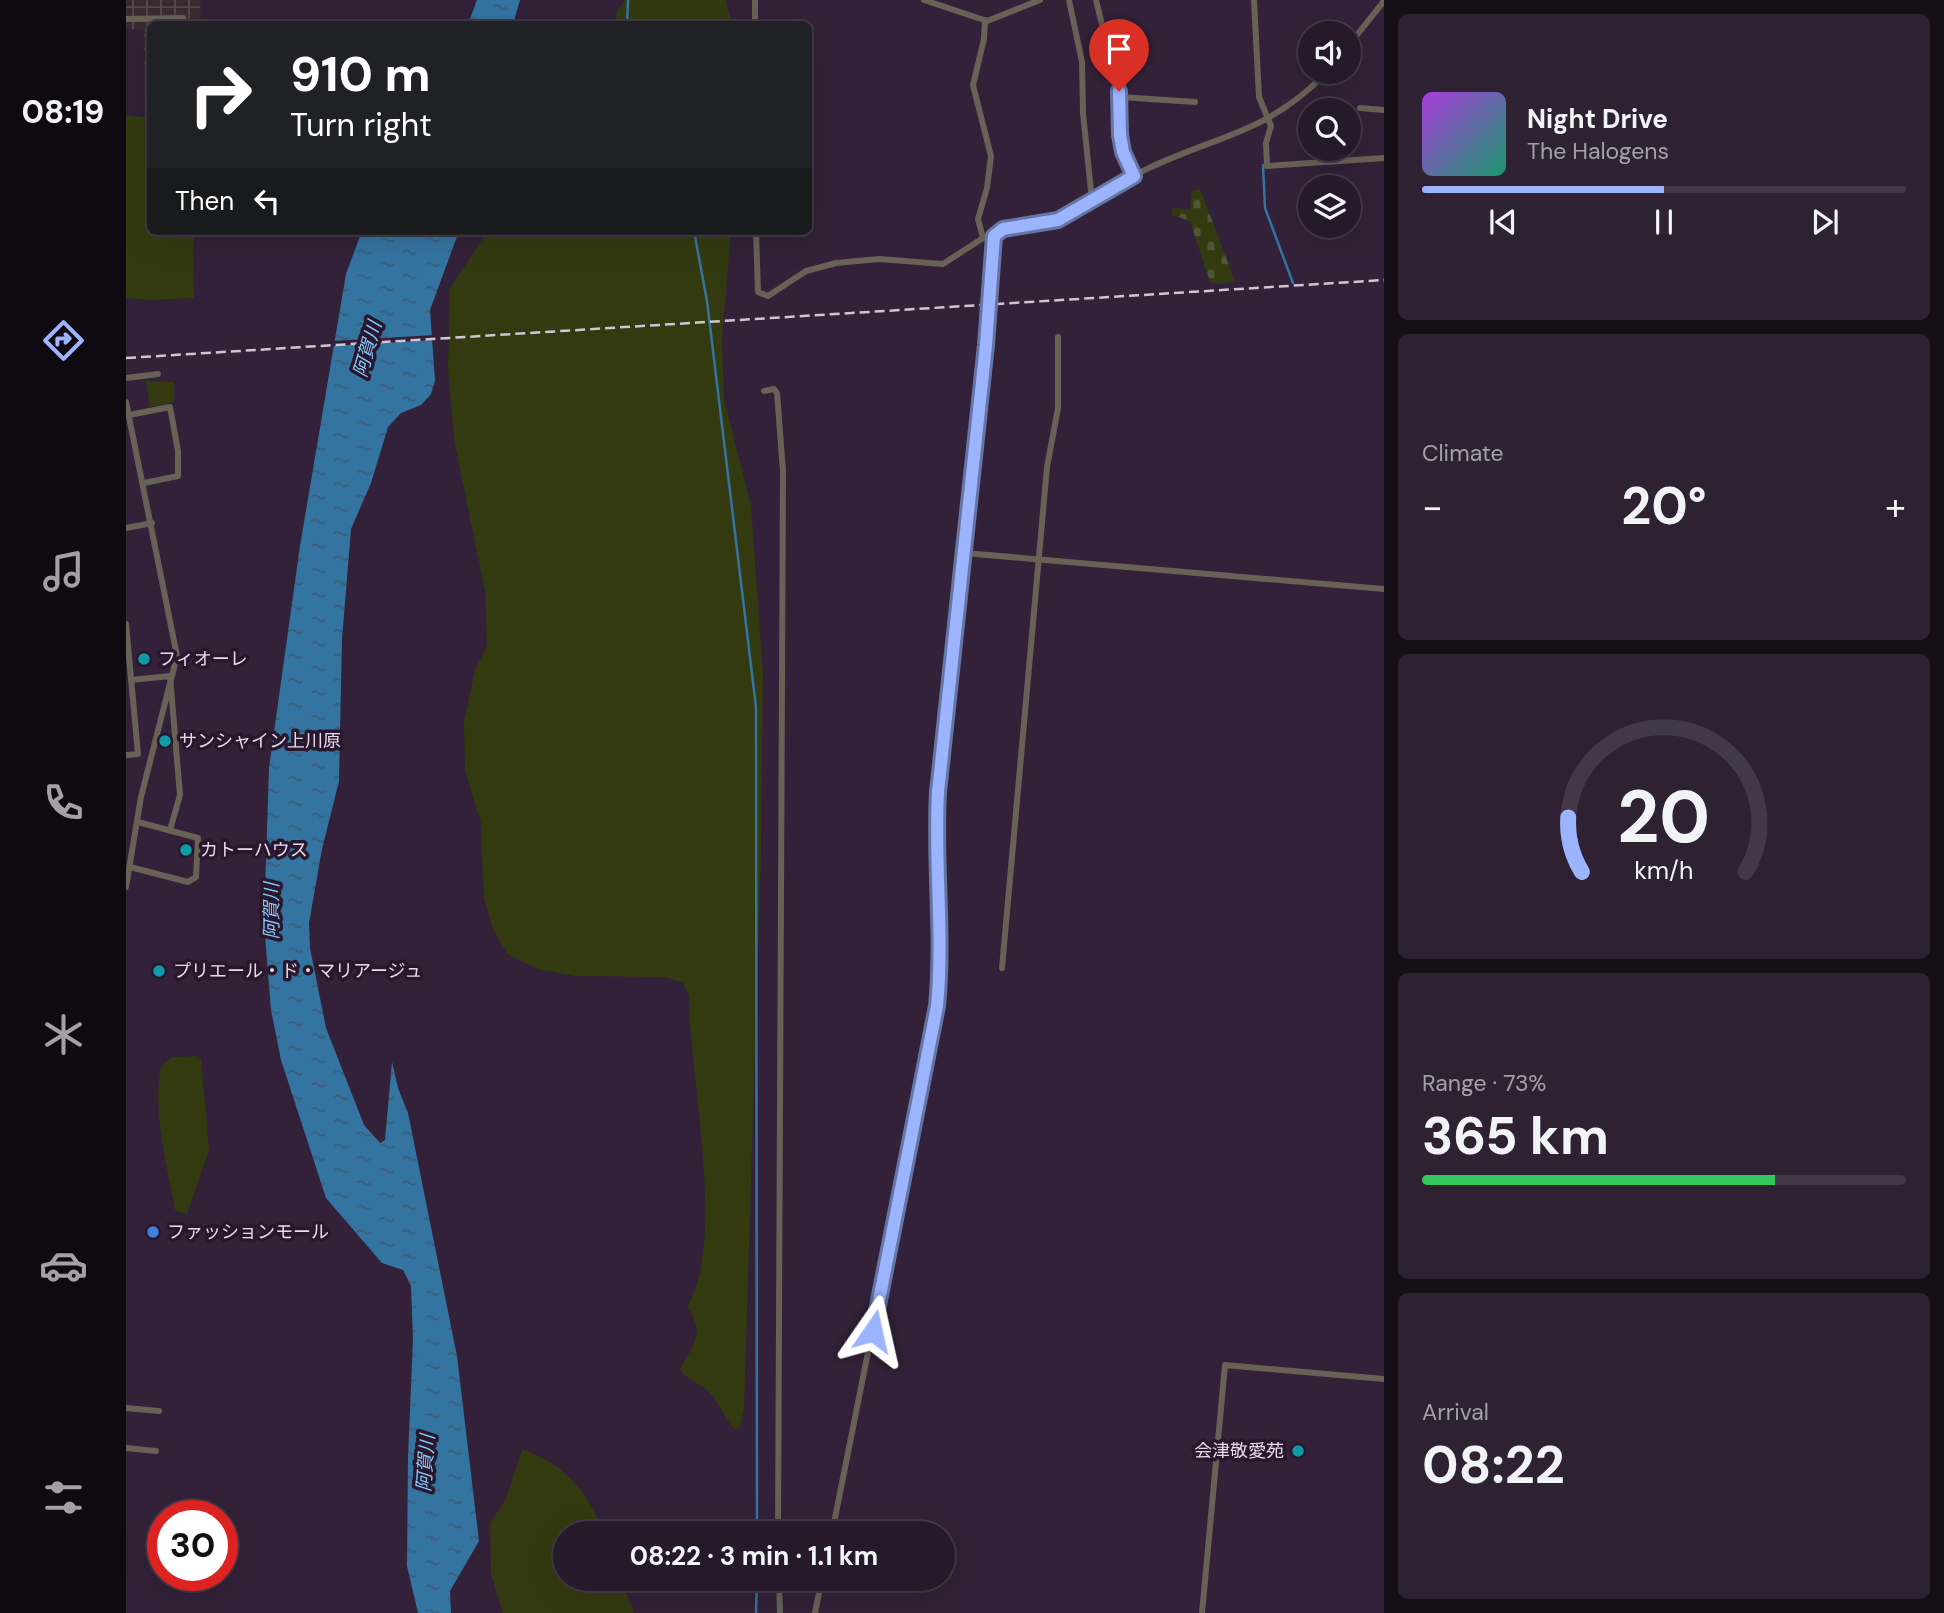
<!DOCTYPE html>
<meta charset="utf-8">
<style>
body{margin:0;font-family:"DM Sans","Noto Sans JP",sans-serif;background:#2e2232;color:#f1f3f6;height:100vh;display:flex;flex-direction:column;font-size:26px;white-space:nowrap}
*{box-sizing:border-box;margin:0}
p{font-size:23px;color:#a4a0a8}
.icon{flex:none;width:38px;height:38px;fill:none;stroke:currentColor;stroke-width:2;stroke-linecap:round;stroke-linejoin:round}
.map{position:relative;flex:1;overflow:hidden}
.details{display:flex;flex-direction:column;gap:14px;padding:14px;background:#150e17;width:560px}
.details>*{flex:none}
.guide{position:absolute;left:21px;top:21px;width:665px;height:214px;border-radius:10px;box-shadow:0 7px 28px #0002,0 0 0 2px #423847;background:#202124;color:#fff;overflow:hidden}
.fabs{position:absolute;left:1172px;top:21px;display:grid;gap:14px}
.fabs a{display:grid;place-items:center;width:63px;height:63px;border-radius:50%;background:#26192a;box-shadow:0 7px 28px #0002,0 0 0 2px #423847;font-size:35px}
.speed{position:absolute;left:21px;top:1500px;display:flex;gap:14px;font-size:35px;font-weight:700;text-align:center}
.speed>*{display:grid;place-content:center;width:91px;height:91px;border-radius:50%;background:#26192a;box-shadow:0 7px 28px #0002,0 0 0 2px #423847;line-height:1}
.speed .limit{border:10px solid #d22;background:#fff;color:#111}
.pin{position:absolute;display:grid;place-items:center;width:60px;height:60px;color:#fff;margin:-72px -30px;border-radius:50% 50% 50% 0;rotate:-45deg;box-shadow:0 0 7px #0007}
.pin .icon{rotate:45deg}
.me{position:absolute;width:77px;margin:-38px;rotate:11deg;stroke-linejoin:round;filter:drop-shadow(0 0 5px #0008)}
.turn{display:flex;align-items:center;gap:24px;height:147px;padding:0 28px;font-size:32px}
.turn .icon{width:91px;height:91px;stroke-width:2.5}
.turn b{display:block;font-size:49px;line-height:60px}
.then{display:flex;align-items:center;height:66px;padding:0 28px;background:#0003;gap:14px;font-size:26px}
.big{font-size:52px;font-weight:700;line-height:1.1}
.details .tile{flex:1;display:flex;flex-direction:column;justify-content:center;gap:10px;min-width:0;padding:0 24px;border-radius:10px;background:#2e2232}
.details .dial{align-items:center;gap:0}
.dial svg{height:182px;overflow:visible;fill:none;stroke:#423847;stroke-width:7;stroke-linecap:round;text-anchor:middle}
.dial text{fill:#f1f3f6;stroke:none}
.song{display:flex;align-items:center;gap:21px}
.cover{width:84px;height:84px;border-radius:10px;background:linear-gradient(135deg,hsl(280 70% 55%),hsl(160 70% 35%))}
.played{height:7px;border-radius:4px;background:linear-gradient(90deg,#9cb4fd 50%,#423847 50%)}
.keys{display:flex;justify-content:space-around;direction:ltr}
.heat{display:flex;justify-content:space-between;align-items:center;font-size:38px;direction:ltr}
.charge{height:10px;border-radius:5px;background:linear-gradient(90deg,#34c759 73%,#423847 0)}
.trip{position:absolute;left:427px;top:1521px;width:402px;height:70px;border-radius:35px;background:#26192a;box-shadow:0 7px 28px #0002,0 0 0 2px #423847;font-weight:700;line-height:70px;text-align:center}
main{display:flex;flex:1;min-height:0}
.tabs{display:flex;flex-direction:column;width:126px;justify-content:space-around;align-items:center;background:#0f0a11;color:#a4a0a8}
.tabs .icon{width:49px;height:49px}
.tabs .on{color:#9cb4fd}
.tabs b{font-size:32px;color:#f1f3f6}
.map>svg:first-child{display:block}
.industrial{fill:url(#industrial-grid)}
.green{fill:#333a10}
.cemetery{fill:url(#cemetery-stones)}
.water{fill:url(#water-ripples)}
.pier{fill:#322138}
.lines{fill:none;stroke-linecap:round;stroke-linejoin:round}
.stream{stroke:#3474a1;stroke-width:2.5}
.street{stroke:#686155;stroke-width:6}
.rail{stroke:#d1c5d5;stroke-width:2.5;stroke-dasharray:10 5;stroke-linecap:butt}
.route-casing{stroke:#6575a4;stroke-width:18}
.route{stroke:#9cb4fd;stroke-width:12}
.culture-dot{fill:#0f9aa8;stroke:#28172d;stroke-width:2.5}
.shop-dot{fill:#3f7fe0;stroke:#28172d;stroke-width:2.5}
.labels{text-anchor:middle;stroke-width:7;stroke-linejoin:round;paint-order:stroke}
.poi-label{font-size:18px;fill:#e5dae9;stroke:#28172d;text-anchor:start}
.water-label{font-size:19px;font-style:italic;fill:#83c8fb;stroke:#28172d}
</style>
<main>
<nav class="tabs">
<b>08:19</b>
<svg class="icon on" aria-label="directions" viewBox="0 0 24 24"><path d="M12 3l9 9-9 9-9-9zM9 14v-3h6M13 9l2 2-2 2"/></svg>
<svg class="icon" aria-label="music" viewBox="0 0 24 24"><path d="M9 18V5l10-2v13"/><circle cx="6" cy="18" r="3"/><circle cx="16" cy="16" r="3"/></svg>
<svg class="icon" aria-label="phone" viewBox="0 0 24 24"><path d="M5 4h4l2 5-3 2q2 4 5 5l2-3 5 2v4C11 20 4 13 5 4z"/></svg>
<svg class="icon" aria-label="climate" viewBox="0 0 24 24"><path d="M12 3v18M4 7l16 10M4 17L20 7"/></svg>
<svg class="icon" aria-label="car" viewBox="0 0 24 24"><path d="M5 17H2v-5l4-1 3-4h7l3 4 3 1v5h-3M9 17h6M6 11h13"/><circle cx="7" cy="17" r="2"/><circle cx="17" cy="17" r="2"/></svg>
<svg class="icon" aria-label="filters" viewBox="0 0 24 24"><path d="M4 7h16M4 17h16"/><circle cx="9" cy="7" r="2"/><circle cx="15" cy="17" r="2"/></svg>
</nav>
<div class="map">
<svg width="1258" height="1613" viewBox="0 0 1258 1613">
<defs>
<pattern id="industrial-grid" width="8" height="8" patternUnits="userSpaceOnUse" patternTransform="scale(1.75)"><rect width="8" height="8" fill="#3c2a30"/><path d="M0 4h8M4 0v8" fill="none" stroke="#58484e"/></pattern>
<pattern id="cemetery-stones" width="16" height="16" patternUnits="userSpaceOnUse" patternTransform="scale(1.75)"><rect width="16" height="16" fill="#333a10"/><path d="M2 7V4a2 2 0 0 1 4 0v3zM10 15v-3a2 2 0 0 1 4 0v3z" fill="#505633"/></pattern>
<pattern id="water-ripples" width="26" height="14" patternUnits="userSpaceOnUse" patternTransform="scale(1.75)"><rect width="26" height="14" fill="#3474a1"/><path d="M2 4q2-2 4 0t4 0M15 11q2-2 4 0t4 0" fill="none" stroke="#3c5d78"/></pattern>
</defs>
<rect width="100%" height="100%" fill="#322138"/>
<polygon class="industrial" points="0,0 74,0 75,24 24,24 24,110 19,110 18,30 0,29"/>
<g class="green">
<polygon points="500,0 599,0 607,24 488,24 492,9"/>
<polygon points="0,115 24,118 24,231 67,231 68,298 24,300 0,298"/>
<path d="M362,231H605L596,338L598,399L625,505L637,674L635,853L618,1409L614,1428L608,1429C597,1417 594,1402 581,1390C572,1382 560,1380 554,1369C567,1344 580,1334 561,1307C601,1242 563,1076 563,996L557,983L539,977L448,976L412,969L381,954L367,929L358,899L355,823L339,771L338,723L349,669L361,646L359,591L328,440L322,369L324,288Z"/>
<polygon points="20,381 48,382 48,402 24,407"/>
<path d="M72,1056L75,1060L83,1150L61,1214L49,1210C41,1163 26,1113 35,1066L46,1057Z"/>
<path d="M396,1449C438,1463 462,1492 478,1533H439V1578L495,1579L508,1613H377L365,1574L364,1523L380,1499Z"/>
</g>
<polygon class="cemetery" points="1074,189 1109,281 1094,284 1084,282 1064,221 1046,215 1046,208 1064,209 1066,191"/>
<g class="water">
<polygon points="351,0 394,0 387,24 342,24"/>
<polygon points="236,231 333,231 304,310 309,381 305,394 295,405 275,413 262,427 245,483 225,529 216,639 213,781 196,849 183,923 184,948 200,1028 238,1125 254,1143 259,1140 266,1062 272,1088 282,1113 331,1356 353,1541 324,1591 325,1613 292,1613 281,1566 282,1457 287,1339 285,1286 277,1270 256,1263 200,1198 155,1060 145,1010 138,922 143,768 174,546 220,274"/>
</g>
<polygon class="pier" points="309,335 310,340 205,346 206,341"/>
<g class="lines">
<g class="stream">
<polyline points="501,24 502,0"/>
<polyline points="1137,165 1139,208 1167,283"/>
<polyline points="568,231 581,301 630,707 631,1533"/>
<polyline points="630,1613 631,1578"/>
</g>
<g class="street">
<polyline points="629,0 629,24"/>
<polyline points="798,0 861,21 914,0"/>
<polyline points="943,0 956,62 957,113 966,201"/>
<polyline points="970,0 995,102 997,152 1008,176"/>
<polyline points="1128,0 1133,97 1145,126 1140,143 1141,166 1258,158"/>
<polyline points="0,19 57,18"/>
<polyline points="859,20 858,39 847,85 865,156 861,188 852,219 857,238 868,236"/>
<polyline points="1223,45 1258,1"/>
<polyline points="994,97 1069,102"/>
<polyline points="1234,108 1258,110"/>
<polyline points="630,231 632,292 642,296 680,271 710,263 753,259 817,264 857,238"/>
<polyline points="0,378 32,374"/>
<polyline points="638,391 648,389 651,393 657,471 652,1533"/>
<polyline points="0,402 51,656 15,797 0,887"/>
<polyline points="3,415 44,407 52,451 52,476 18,483"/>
<polyline points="0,528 26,523"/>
<polyline points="838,553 1258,589"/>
<polyline points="0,624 12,754 0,755"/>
<polyline points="5,680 44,676 54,795 44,830"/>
<polyline points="4,867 62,882 70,877 72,838 12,822"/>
<polyline points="876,968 921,467 932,408 932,337"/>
<polyline points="0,1408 33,1411"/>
<polyline points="0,1448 30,1451"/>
<path d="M706,1533L811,1006C818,934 809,863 812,792L860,345L868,236C888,222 913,228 934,218C966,204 992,182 1023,168C1095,134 1142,133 1201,72"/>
<polyline points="653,1578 654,1613"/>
<polyline points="689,1613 696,1578"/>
<polyline points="1076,1613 1099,1365 1258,1379"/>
</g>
<polyline class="rail" points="0,358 1258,280"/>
</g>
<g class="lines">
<defs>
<path id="route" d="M747,1331L811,1006C818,934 808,863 812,792L860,345L868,236L877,229L932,220L1008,176L997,152L994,135L993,91"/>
</defs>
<use href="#route" class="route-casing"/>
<use href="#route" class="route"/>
</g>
<g class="culture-dot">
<circle cx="18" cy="659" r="7"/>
<circle cx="39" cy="741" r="7"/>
<circle cx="60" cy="850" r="7"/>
<circle cx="33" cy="971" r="7"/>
<circle cx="1172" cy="1451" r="7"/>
</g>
<circle class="shop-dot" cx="27" cy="1232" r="7"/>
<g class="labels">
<g class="poi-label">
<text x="32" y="665">フィオーレ</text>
<text x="53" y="747">サンシャイン上川原</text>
<text x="74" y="856">カトーハウス</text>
<text x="47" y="977">プリエール・ド・マリアージュ</text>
<text x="41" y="1238">ファッションモール</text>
<text x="1158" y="1457" text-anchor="end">会津敬愛苑</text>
</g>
<g class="water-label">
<text transform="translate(241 349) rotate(-74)" y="7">阿賀川</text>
<text transform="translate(145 911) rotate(-90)" y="7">阿賀川</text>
<text transform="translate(299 1463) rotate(-86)" y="7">阿賀川</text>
</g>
</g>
</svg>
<div class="fabs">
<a><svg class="icon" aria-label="sound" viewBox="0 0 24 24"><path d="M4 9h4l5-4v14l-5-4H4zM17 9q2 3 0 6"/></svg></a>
<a><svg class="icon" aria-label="search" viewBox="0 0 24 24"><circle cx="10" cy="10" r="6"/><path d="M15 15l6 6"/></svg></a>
<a><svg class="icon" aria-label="layers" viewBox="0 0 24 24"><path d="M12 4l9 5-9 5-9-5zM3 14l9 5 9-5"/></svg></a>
</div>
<div class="speed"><div class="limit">30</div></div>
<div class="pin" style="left:993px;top:91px;background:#d93025"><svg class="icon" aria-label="arrive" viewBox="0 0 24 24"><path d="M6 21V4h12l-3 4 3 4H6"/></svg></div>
<svg class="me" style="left:747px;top:1331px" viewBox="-20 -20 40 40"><path d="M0-17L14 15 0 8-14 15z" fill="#9cb4fd" stroke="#fff" stroke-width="4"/></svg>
<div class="trip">08:22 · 3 min · 1.1 km</div>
<div class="guide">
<div class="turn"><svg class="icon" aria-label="right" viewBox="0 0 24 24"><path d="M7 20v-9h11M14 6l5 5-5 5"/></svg><div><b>910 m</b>Turn right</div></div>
<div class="then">Then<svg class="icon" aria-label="left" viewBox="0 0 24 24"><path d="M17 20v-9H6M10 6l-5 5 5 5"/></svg></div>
</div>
</div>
<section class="details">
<div class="tile">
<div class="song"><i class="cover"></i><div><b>Night Drive</b><p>The Halogens</p></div></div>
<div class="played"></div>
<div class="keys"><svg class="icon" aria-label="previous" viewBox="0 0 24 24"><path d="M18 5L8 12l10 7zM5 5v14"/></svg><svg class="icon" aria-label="pause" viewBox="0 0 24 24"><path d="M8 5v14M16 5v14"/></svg><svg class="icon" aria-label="next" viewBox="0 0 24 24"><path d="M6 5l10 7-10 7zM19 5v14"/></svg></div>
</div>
<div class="tile"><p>Climate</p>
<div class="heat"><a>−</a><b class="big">20°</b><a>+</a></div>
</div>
<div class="tile dial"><svg viewBox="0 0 100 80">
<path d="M14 69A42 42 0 1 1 86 69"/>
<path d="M14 69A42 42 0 0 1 8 45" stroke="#9cb4fd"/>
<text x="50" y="56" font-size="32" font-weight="700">20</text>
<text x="50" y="72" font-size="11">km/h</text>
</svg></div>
<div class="tile"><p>Range · 73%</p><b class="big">365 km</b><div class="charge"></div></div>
<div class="tile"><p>Arrival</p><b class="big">08:22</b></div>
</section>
</main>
